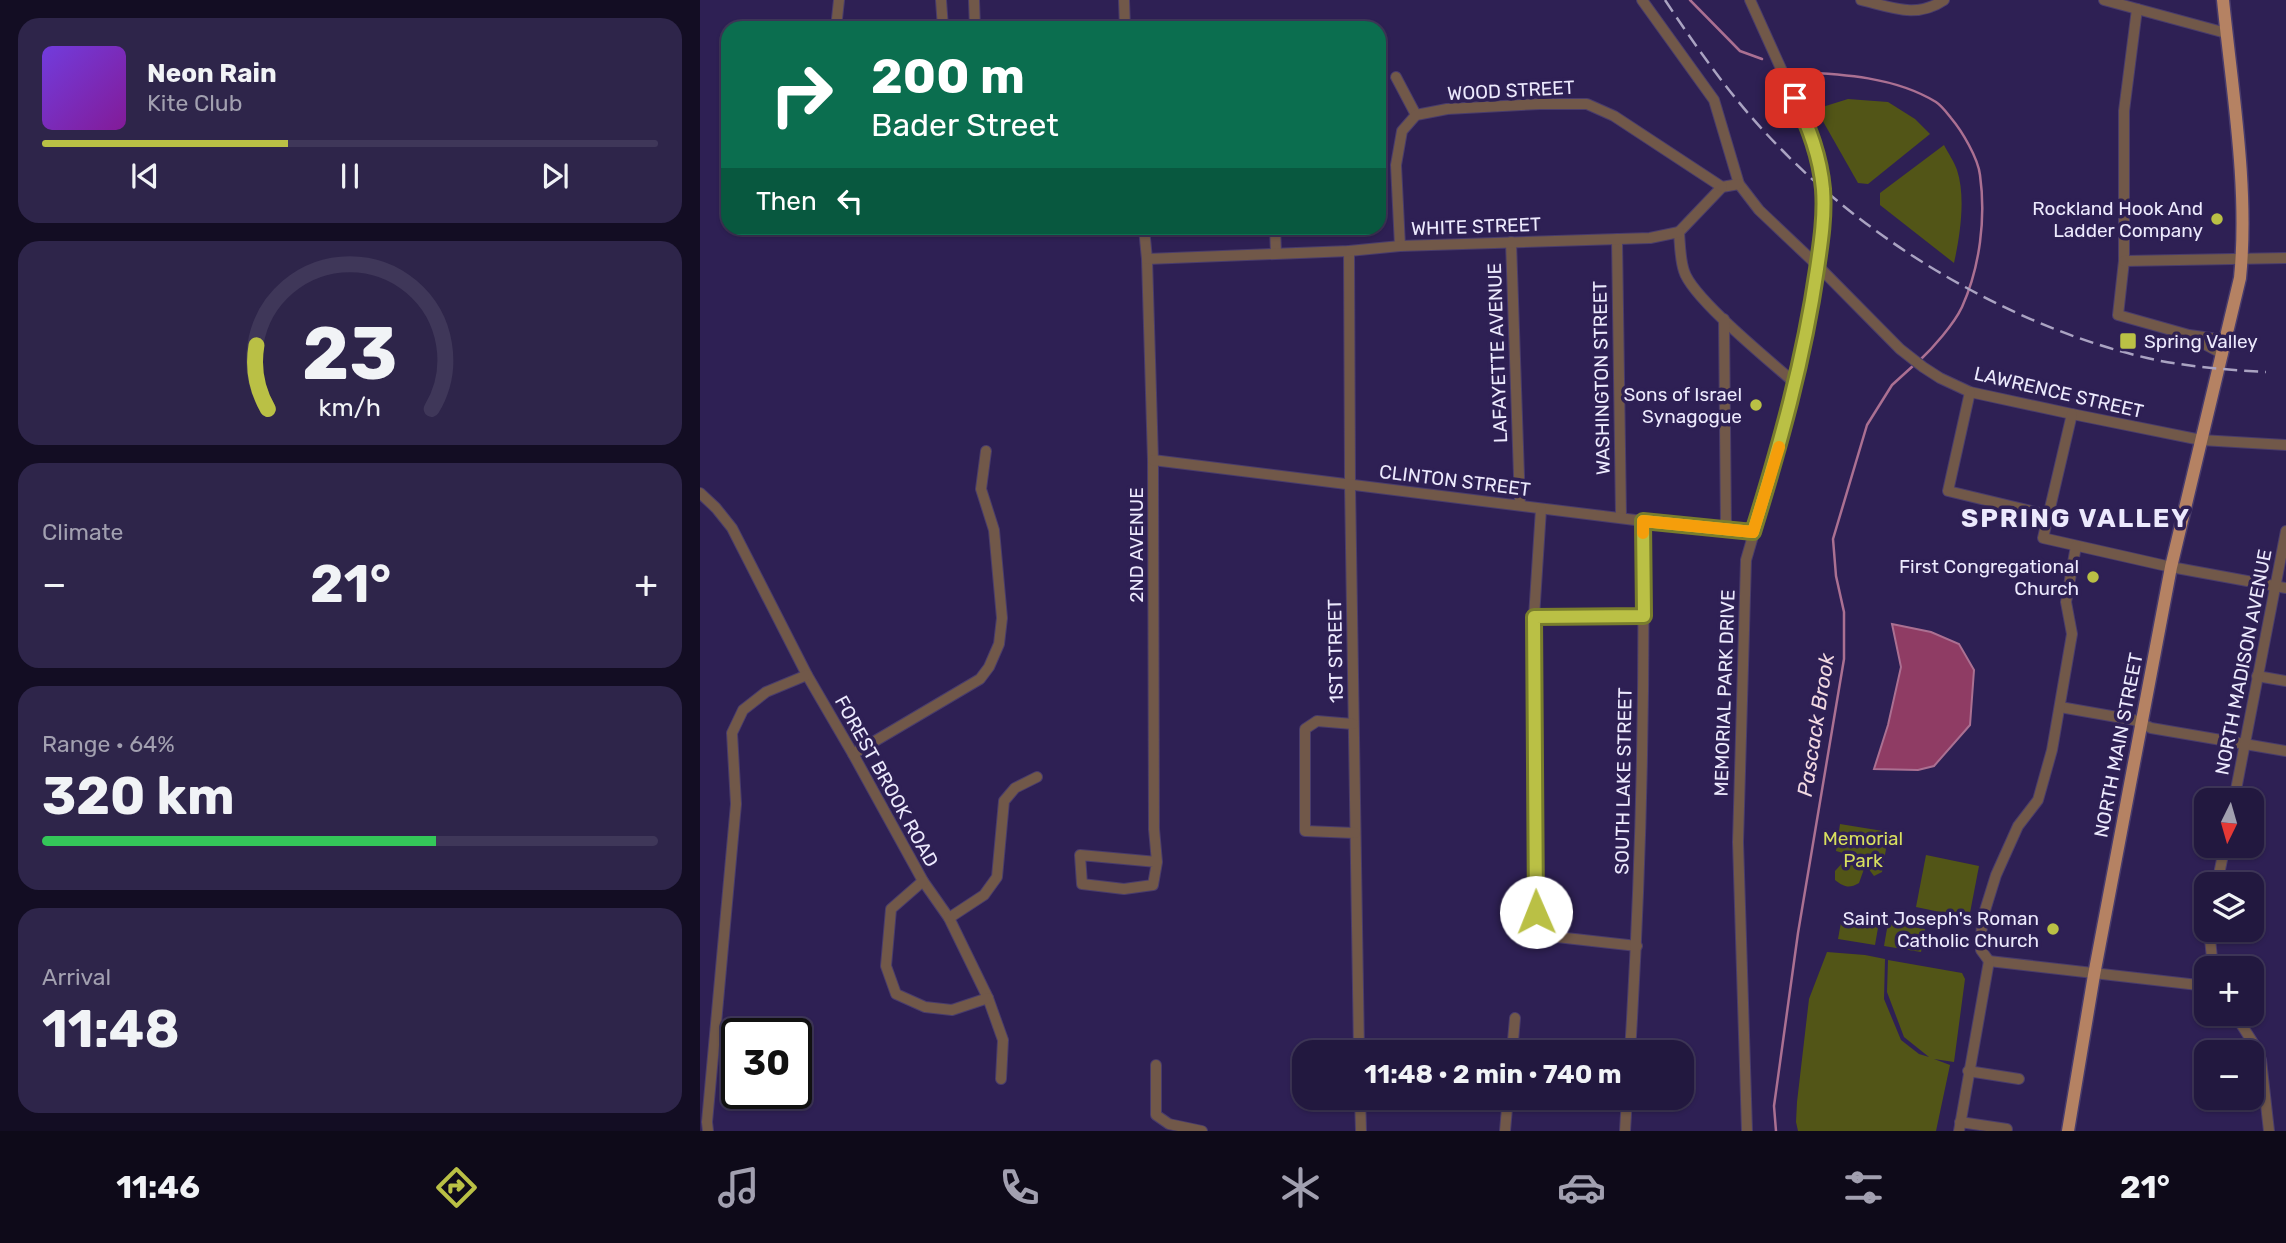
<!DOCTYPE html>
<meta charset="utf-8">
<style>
body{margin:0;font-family:Rubik,sans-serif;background:#2e254a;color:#f1f3f6;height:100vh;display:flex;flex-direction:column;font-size:26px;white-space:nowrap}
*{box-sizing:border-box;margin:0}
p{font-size:23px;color:#a2a0b0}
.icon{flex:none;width:38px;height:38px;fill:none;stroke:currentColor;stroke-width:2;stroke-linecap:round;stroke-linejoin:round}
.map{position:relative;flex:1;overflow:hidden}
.panel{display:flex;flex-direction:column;gap:18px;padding:18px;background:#130d23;width:700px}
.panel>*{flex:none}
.top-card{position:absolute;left:21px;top:21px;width:665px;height:214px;border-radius:21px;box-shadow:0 2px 5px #0004,0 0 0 2px #3f3759;background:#0b6e4f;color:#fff;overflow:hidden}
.needle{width:46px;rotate:185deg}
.buttons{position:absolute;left:1494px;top:788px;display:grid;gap:14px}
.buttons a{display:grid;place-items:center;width:70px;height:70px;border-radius:14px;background:#22183f;box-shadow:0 2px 5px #0004,0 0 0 2px #3f3759;font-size:35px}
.speed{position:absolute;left:21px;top:1018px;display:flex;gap:14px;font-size:35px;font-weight:700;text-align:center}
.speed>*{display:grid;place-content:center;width:91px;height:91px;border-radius:50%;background:#22183f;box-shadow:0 2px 5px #0004,0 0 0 2px #3f3759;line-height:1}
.speed .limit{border:4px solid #111;border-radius:10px;background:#fff;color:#111}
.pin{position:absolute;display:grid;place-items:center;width:60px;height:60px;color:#fff;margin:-30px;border-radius:14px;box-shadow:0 4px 10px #0006}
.me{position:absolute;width:77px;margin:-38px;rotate:359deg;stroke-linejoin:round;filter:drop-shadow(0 0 5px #0008)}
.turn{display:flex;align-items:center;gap:24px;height:147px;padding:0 35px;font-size:32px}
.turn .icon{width:91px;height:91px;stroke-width:2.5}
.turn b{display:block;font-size:49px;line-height:60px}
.then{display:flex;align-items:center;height:66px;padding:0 35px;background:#0003;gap:14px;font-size:26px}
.big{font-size:52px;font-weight:700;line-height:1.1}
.panel .card{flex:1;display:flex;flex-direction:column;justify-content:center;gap:10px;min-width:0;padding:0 24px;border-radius:21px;background:#2e254a}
.panel .dial{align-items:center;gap:0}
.dial svg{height:182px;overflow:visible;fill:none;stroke:#3f3759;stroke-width:7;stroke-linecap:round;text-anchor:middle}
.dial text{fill:#f1f3f6;stroke:none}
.song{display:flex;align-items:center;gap:21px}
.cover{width:84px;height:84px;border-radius:10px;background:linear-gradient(135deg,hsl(260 70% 55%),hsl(290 70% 35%))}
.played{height:7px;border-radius:4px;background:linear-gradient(90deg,#bac045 40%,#3f3759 40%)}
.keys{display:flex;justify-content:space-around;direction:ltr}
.heat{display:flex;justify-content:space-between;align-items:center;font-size:38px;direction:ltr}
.charge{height:10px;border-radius:5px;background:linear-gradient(90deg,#34c759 64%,#3f3759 0)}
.trip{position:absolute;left:592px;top:1040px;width:402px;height:70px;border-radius:21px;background:#22183f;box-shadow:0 2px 5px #0004,0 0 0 2px #3f3759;font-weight:700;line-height:70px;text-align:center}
.dock{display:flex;height:112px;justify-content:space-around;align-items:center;background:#0e0a19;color:#a2a0b0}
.dock .icon{width:49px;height:49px}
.dock .current{color:#bac045}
.dock b{font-size:32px;color:#f1f3f6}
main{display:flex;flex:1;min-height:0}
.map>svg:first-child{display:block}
.green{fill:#525517}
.water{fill:#8f3c64;stroke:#ab7092;stroke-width:2}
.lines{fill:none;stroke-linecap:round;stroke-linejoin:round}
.stream{stroke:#ab7092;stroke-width:2.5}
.minor-casing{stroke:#493c6c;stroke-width:12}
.major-casing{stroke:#493c6c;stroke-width:15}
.minor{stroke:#715849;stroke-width:10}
.major{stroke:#b58263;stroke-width:12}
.rail{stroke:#aaa3c2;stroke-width:2.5;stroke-dasharray:14 7;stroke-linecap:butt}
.route-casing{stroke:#797d2d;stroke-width:18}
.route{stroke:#bac045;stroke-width:12}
.slow{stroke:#f59e0b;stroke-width:12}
.poi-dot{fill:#bac045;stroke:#2e2054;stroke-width:2.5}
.labels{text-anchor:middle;stroke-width:7;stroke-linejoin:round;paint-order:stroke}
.street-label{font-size:19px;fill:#ece9fd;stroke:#2e2054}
.poi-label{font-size:19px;fill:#ece9fd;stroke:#2e2054;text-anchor:end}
.park-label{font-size:19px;fill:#d8df5e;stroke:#2e2054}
.water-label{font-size:21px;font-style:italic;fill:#f2d9e2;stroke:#2e2054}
.district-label{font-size:26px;font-weight:bold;letter-spacing:2px;fill:#ece9fd;stroke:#2e2054}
</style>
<main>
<section class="panel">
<div class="card">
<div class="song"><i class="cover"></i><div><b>Neon Rain</b><p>Kite Club</p></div></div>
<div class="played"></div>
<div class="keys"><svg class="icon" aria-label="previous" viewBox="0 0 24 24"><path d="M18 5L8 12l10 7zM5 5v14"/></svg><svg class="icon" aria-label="pause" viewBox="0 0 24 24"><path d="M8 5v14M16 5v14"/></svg><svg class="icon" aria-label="next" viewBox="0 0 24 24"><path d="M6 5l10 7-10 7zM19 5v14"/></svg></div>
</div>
<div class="card dial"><svg viewBox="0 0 100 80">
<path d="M14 69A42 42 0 1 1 86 69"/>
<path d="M14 69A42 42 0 0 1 9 41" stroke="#bac045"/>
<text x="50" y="56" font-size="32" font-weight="700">23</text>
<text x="50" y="72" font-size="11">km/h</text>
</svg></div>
<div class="card"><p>Climate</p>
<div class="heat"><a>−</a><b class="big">21°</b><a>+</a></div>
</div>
<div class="card"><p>Range · 64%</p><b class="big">320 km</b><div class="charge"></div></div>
<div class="card"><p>Arrival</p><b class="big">11:48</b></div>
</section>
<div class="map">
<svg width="1586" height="1131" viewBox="0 0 1586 1131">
<rect width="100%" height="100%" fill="#2e2054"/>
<g class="green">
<polygon points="1148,99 1188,102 1215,119 1230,134 1168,184 1158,183 1116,109"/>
<path d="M1244,145C1248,153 1254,161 1257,170C1266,197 1260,236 1254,263L1180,205V193Z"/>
<path d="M1140,824L1189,832L1182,872L1174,876L1168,868L1164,869L1159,883C1149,889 1144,887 1135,880V871L1145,860L1143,853L1136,851Z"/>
<polygon points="1226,855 1279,866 1269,918 1216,907"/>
<polygon points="1142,917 1179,922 1175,945 1138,939"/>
<polygon points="1188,923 1225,929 1221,952 1184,946"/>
<polygon points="1127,952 1165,955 1185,959 1184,999 1201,1040 1219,1054 1229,1057 1204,1037 1187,992 1188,960 1262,973 1265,979 1254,1062 1234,1059 1250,1065 1236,1131 1098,1131 1096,1122 1097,1102 1109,999"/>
</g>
<polygon class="water" points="1192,624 1231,632 1259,644 1274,670 1270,725 1234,766 1218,770 1174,769 1188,725 1201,667"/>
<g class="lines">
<g class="stream">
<polyline points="990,0 1040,51 1062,59"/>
<path d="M1096,72C1143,74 1195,77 1236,102C1242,106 1247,113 1251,118C1262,131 1278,158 1280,175C1286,218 1280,267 1262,307C1254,324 1233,348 1219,361"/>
<polyline points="1076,1131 1074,1106 1098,933 1144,659 1144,612 1136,576 1133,539 1167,425 1192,385 1214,365"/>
</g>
<defs>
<g id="minor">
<polyline points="241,0 243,28"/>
<polyline points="274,0 275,28"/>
<polyline points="424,0 425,28"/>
<polyline points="942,0 1014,100 1039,184 1059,210 1117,265 1200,349 1223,367 1240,378 1270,392 1372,414 1501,440 1586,445"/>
<path d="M1161,0C1191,7 1216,19 1244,0"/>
<polyline points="1404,0 1526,33"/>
<polyline points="1437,9 1424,111 1424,261 1418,315 1489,335 1526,340"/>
<polyline points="136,28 139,0"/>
<polyline points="696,77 716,115"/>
<path d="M1039,184L1022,187L979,232C980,245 980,259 984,271C992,298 1071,362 1096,384"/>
<polyline points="444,228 447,259 453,460 454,829 457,862 453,885 424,889 382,884 380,855 457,862"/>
<polyline points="575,228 576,253"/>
<polyline points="917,239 921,517"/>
<polyline points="811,242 820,505"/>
<polyline points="700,246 696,165 702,131 716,115 747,109 840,104 887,104 914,116 1022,187"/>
<polyline points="649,251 650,485 659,1052"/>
<polyline points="447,259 649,251 700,246 950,238 979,232"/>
<polyline points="1424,261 1586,258"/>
<polyline points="1024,319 1026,530"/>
<polyline points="1495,339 1523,354"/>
<polyline points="1270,392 1248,491 1348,515"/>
<polyline points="1372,414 1343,538 1471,567 1586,588"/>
<polyline points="453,460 943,521 1053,532"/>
<polyline points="0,493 16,508 32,528 107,675 153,754 223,881 249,918 288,998 303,1040 301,1079"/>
<polyline points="841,509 834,617 836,912 839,935 937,946"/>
<polyline points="834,617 944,616"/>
<polyline points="1557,676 1586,681"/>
<polyline points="1360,707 1434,720 1451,728 1586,751"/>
<polyline points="653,724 617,721 605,729 605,831 655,833"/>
<polyline points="153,754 280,679 289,667 299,644 302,618 294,530 281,489 286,451"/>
<polyline points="1534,800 1586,531"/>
<polyline points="223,881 191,909 186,966 196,994 225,1007 252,1010 288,998"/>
<polyline points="1517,884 1525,845"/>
<polyline points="249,918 284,895 297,877 304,801 315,788 337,777"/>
<polyline points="1509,929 1513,968"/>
<polyline points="1289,961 1281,950 1282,920 1296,875 1318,826 1338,800 1352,750 1372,634 1366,602 1376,546"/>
<polyline points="1289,961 1507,986"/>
<polyline points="1534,1013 1557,1049 1561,1060 1569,1131"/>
<polyline points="812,1052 815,1018"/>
<path d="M930,1052C941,875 945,698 943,521"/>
<polyline points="456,1065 456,1115 469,1124 502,1131"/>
<polyline points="1268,1071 1319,1079"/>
<polyline points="660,1097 661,1131"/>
<polyline points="1260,1122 1307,1129"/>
<polyline points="8,1131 7,1122 36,804 32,733 43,710 66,692 107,675"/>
<polyline points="805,1131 808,1097"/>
<polyline points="925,1131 927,1097"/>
<polyline points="1047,1131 1038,842 1046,560 1081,440 1104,346 1120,251 1123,218 1121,177 1111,135 1050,0"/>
<polyline points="1259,1131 1289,961"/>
</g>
<path id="major" d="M1368,1131L1394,975L1471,567L1540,278C1549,188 1532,90 1523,0"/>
</defs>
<use href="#minor" class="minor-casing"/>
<use href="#major" class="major-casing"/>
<use href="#minor" class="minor"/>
<use href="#major" class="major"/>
<path class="rail" d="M965,0C1000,53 1037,105 1082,150C1177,248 1321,331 1456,360C1492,367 1529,370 1566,372"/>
</g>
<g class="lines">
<defs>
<path id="route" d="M836,912L834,617L944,616L943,521L1053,532C1080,445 1104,359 1117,269C1121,242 1125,216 1123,189C1120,156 1109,128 1095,98"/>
</defs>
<use href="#route" class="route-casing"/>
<use href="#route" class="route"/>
<polyline class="slow" points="943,533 943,521 1053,532 1079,447"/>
</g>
<g class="poi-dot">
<circle cx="1517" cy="219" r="7"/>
<rect x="1419" y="332" width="18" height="18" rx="3.5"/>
<circle cx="1056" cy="405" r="7"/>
<circle cx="1393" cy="577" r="7"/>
<circle cx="1353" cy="929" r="7"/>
</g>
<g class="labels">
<g class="street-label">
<text transform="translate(811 90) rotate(-3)" y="7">WOOD STREET</text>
<text transform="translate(776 226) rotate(-2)" y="7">WHITE STREET</text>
<text transform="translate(797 353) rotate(-92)" y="7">LAFAYETTE AVENUE</text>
<text transform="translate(901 378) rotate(-91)" y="7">WASHINGTON STREET</text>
<text transform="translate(1359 392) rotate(13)" y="7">LAWRENCE STREET</text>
<text transform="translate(755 480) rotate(7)" y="7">CLINTON STREET</text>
<text transform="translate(436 545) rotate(-90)" y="7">2ND AVENUE</text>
<text transform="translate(635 651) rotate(-91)" y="7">1ST STREET</text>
<text transform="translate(1543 662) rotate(-79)" y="7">NORTH MADISON AVENUE</text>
<text transform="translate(1024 693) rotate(-88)" y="7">MEMORIAL PARK DRIVE</text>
<text transform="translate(1418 745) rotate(-79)" y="7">NORTH MAIN STREET</text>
<text transform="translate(187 781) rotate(61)" y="7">FOREST BROOK ROAD</text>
<text transform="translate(923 781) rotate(-89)" y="7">SOUTH LAKE STREET</text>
</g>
<g class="poi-label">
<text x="1503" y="215">Rockland Hook And<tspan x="1503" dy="22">Ladder Company</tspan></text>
<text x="1444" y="348" text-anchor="start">Spring Valley</text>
<text x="1042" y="401">Sons of Israel<tspan x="1042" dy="22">Synagogue</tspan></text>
<text x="1379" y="573">First Congregational<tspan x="1379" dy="22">Church</tspan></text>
<text x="1339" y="925">Saint Joseph's Roman<tspan x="1339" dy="22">Catholic Church</tspan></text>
</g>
<g class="park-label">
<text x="1163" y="845">Memorial<tspan x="1163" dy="22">Park</tspan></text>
</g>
<g class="water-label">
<text transform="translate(1116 725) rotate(-81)" y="7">Pascack Brook</text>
</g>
<g class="district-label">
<text x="1376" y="527">SPRING VALLEY</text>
</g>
</g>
</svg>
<div class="buttons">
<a><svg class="needle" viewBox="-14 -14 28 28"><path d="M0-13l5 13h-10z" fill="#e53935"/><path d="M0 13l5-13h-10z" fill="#a2a0b0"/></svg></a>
<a><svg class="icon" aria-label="layers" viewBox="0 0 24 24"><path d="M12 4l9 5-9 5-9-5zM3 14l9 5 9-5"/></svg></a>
<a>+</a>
<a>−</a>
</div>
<div class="speed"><div class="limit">30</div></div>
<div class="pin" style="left:1095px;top:98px;background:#d93025"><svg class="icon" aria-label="arrive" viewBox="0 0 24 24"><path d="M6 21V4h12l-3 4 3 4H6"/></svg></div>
<svg class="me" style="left:836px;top:912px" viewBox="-20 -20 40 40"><circle r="19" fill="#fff"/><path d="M0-13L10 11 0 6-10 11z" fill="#bac045"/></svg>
<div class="trip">11:48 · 2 min · 740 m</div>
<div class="top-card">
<div class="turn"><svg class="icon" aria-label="right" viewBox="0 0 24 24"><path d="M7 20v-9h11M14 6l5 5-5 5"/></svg><div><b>200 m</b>Bader Street</div></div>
<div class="then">Then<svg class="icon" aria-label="left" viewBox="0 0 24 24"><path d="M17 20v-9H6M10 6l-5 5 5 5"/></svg></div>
</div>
</div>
</main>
<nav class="dock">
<b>11:46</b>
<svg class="icon current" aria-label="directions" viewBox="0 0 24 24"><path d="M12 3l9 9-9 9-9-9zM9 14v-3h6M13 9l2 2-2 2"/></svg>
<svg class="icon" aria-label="music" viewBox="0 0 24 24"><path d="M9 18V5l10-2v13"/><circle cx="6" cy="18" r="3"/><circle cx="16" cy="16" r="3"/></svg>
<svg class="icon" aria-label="phone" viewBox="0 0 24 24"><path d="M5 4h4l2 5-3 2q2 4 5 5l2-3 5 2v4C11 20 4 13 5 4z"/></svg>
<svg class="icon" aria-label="climate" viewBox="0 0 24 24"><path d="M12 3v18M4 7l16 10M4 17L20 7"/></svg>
<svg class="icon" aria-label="car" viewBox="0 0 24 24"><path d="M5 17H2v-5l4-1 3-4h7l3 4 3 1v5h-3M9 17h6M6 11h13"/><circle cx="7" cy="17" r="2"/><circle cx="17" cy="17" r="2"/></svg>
<svg class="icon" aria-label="filters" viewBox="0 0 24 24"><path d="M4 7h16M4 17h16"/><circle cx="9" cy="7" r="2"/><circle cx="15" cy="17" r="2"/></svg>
<b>21°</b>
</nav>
